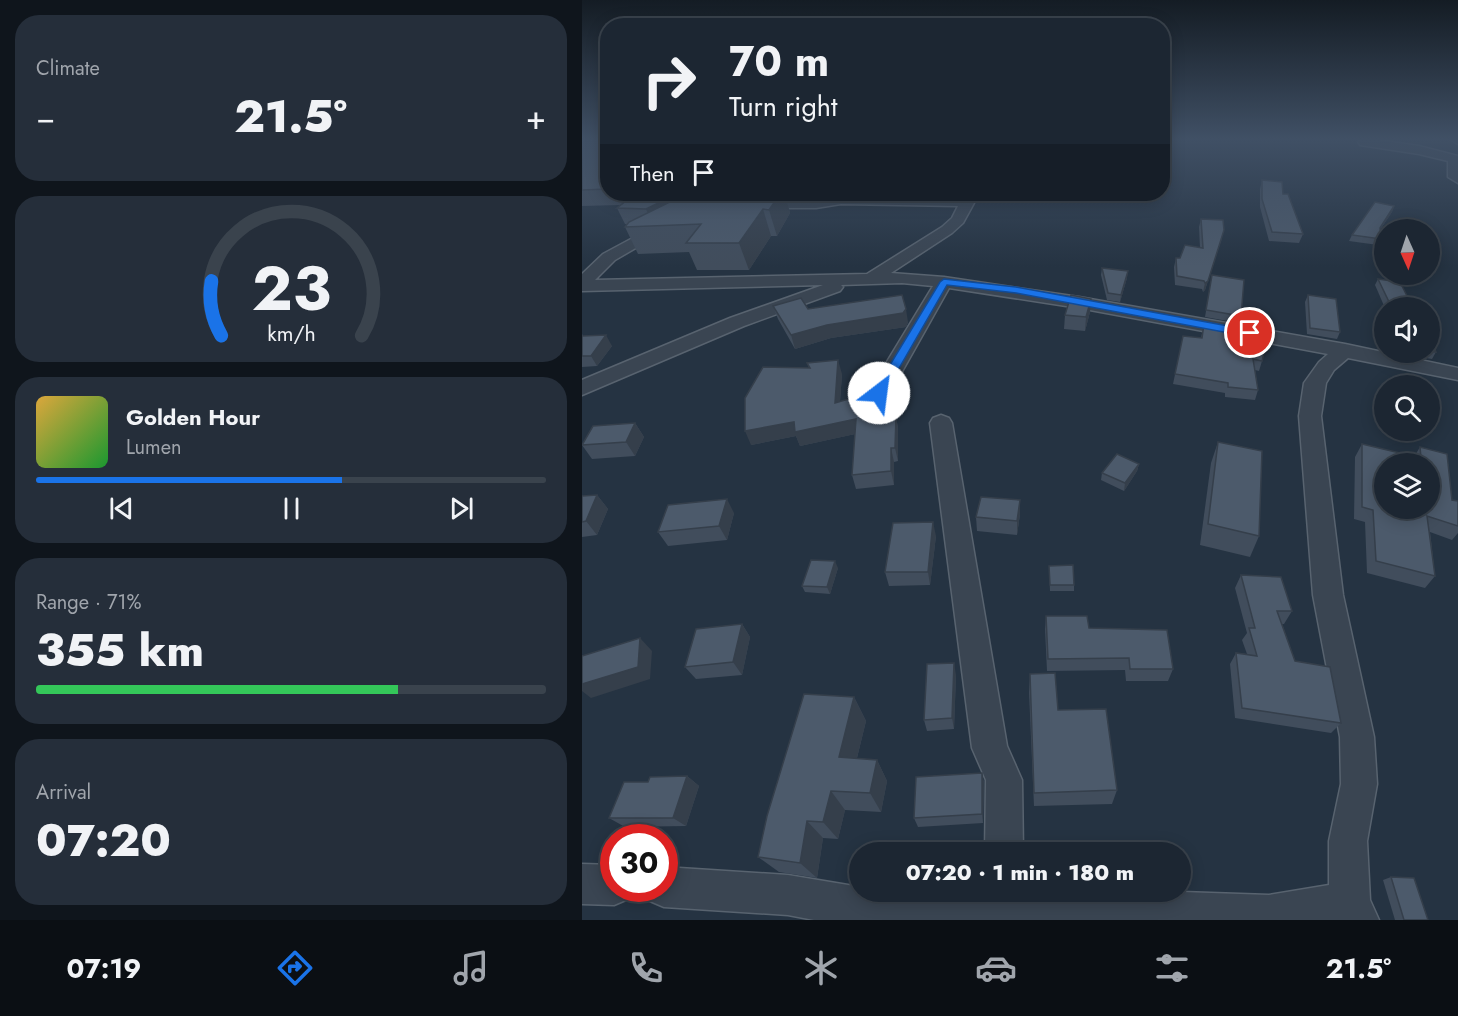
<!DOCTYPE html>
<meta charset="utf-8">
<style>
body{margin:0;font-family:Jost,sans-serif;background:#252e3a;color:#f1f3f6;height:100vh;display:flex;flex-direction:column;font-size:22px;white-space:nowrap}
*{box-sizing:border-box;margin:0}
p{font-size:20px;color:#a0a5ac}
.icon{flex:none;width:33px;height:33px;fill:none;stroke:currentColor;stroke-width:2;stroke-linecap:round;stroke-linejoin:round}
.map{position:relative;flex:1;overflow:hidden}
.details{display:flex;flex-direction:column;gap:15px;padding:15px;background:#0f151c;width:582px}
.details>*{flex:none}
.banner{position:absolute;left:18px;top:18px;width:570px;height:183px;border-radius:24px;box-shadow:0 3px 15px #0003,0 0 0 2px #3a434d;background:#1c2632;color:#f1f3f6;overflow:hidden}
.needle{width:39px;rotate:177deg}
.tools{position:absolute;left:792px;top:219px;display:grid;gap:12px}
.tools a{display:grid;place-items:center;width:66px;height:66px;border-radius:50%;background:#1c2632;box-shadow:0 3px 15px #0003,0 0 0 2px #3a434d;font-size:30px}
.speed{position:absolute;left:18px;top:824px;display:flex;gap:12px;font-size:30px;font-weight:700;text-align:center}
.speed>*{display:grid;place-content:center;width:78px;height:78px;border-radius:50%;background:#1c2632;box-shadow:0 3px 15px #0003,0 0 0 2px #3a434d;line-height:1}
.speed .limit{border:9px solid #d22;background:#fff;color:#111}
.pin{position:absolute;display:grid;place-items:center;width:51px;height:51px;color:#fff;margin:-26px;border:3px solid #fff;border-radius:50%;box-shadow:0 2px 6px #0007}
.me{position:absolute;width:66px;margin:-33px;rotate:30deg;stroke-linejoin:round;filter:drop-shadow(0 0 4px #0008)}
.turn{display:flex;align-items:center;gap:21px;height:126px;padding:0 30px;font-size:27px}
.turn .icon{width:78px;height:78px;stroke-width:2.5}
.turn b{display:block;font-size:42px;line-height:51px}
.then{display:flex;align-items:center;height:57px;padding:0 30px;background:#0003;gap:12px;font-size:22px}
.big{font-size:45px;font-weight:800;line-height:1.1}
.details .tile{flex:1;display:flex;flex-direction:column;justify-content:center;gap:9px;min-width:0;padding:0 21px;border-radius:24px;background:#252e3a}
.details .dial{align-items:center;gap:0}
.dial svg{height:156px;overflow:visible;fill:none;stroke:#3a434d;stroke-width:7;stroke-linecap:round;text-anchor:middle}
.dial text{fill:#f1f3f6;stroke:none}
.song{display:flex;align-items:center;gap:18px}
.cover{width:72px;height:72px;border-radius:9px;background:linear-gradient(135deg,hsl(40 70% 55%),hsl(130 70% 35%))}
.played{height:6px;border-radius:3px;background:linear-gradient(90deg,#1a73e8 60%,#3a434d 60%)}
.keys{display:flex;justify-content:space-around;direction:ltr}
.heat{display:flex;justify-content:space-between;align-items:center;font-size:33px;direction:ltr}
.charge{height:9px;border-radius:4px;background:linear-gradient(90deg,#34c759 71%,#3a434d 0)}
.trip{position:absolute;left:267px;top:842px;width:342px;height:60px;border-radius:30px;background:#1c2632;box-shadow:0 3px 15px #0003,0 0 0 2px #3a434d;font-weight:800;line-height:60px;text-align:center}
.tabs{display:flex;height:96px;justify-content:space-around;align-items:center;background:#0b0f14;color:#a0a5ac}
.tabs .icon{width:42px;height:42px}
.tabs .on{color:#1a73e8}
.tabs b{font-size:27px;color:#f1f3f6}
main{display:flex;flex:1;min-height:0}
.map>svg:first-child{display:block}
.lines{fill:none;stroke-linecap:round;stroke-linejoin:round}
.minor-casing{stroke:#58636f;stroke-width:3}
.minor{fill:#3a4552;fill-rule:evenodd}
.wall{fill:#414d5c}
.shaded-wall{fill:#353f4b}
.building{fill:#4c5a6b;stroke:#353f4b;stroke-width:1.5;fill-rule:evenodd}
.route{fill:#1a73e8;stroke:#114b97;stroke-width:1.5}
</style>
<main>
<section class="details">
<div class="tile"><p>Climate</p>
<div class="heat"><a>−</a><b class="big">21.5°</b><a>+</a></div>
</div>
<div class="tile dial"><svg viewBox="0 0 100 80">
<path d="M14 69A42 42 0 1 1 86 69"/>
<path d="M14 69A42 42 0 0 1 9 41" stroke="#1a73e8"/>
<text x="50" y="56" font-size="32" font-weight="700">23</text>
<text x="50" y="72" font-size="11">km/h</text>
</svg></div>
<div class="tile">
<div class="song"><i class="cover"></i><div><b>Golden Hour</b><p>Lumen</p></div></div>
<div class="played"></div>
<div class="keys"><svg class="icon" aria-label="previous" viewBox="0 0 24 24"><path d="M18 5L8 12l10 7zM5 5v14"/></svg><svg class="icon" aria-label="pause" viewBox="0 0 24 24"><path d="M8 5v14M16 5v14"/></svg><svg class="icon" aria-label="next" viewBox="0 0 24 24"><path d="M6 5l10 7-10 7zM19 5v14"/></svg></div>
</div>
<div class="tile"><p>Range · 71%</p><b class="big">355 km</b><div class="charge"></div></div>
<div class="tile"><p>Arrival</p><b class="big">07:20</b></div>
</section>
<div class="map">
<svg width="876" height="920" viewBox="0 0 876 920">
<rect width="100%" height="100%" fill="#253342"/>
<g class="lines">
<defs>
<g id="minor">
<polygon points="782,138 837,146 876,156 876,183 866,177 866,161 837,154 778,145 776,142"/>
<polygon points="866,138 876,138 876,144"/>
<polygon points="259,196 368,197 390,200 392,203 381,223 370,233 309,273 362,277 497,297 763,344 876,368 876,380 766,358 752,370 744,383 739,416 761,595 792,737 795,784 785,841 788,900 797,920 232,920 206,915 82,907 68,901 62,888 82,888 82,867 206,875 278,887 278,891 571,891 687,895 747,885 747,841 759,784 758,737 731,595 717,416 722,383 737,362 746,354 497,308 367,288 308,393 305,398 297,400 289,398 286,393 351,286 320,283 259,285 261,287 258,291 162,326 0,395 0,380 148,318 241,285 0,291 0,274 21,254 75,225 80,223 88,228 33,260 13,280 285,274 360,227 370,218 376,206 259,204 234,208 174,208 167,204 174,200 234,200"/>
<polygon points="359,415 367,418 370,423 425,746 440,780 441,852 403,852 404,780 390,748 348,423 351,418"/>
<polygon points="0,864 32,865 32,888 51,888 46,899 32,905 0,904"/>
</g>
</defs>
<use href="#minor" class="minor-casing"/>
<use href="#minor" class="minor"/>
</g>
<g class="wall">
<polygon points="0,138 26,138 26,194 203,194 208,213 195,236 189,236 167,270 115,270 107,252 56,254 43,227 45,224 43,224 35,208 38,205 0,206"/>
<polygon points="680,180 701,194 721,234 717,243 687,241 678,207 678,189"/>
<polygon points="812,206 810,212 798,230 799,239 796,245 767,241 770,235"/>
<polygon points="619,219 640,238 623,290 621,292 620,289 593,285 592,267 594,258 598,258 618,248 617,227"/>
<polygon points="520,268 545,278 538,302 525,300 519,275"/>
<polygon points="630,275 659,316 657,323 623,317"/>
<polygon points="796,279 831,308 803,308 793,285"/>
<polygon points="726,295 758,332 755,339 725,334 723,302"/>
<polygon points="509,299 508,312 503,331 482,329 483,315"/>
<polygon points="191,306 226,309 326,322 324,327 249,338 213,349 196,319"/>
<polygon points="622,324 658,336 680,361 677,371 673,370 676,390 673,400 643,397 643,393 591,384 601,336 619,338"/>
<polygon points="0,334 1,336 30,346 15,366 0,367"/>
<polygon points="848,340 854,352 850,359 825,355 824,352 848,352"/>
<polygon points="225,363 260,374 258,401 314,415 316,429 316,461 312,462 312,485 274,489 270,475 273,434 218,446 214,436 169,445 227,368"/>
<polygon points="53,423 62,437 53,456 10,459 0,445"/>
<polygon points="636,442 677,536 668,557 618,545 629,463"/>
<polygon points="780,444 832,457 838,447 870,500 876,501 876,533 870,540 848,532 853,576 843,588 785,573 783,522 772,519 773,457"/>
<polygon points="557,464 555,471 542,491 519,480 520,473"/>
<polygon points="15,495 26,509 15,535 0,537 0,496"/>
<polygon points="152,513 145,540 86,546 76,532"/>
<polygon points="438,514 435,535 395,531 394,517"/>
<polygon points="354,536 348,585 307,586 303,572"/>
<polygon points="467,566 492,585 492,591 468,591"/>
<polygon points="256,568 248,594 223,592 220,586"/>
<polygon points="659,575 710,611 702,624 700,624 713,661 759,723 749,733 653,718 648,664 654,653 665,654 660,640 665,633 653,588"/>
<polygon points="464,616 507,628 591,669 586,681 544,681 543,670 465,671 463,629"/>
<polygon points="160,624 168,637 160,675 114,679 103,667"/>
<polygon points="448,674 535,790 530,804 452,806 447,692"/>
<polygon points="374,675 372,729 345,731 342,720"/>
<polygon points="272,697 284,721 275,758 295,760 305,781 299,812 263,810 256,839 241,838 235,878 197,872 176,857"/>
<polygon points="400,773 402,783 401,823 336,827 332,818"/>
<polygon points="105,776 117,786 104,826 43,827 27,818 66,782"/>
<polygon points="809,877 846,920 813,920 801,880"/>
</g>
<g class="shaded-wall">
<polygon points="21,138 26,138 26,157 17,148"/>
<polygon points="91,194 114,194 71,225 64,209"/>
<polygon points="198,194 203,194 208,213 195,236 187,210"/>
<polygon points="812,206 810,212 795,234 798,228"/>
<polygon points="181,209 189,236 167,270 157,243"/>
<polygon points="642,230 623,290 621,292 623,283"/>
<polygon points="546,271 545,278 538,302 539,295"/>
<polygon points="509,299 508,312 503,331 504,317"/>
<polygon points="324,309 326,322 324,327 249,338 213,349 209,335 245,325"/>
<polygon points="24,335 30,346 15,366 9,356"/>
<polygon points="256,360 260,374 257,416 253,403"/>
<polygon points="314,415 316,429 316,461 313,448"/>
<polygon points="274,419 278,433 218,446 214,436 169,445 163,431 212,422"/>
<polygon points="53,423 62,437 53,456 44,442"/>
<polygon points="309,448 312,462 312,485 309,471"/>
<polygon points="557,464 555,471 542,491 543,483"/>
<polygon points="15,495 26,509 15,535 4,521"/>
<polygon points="145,499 152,513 145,540 137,526"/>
<polygon points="438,500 438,514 435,535 435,521"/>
<polygon points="351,522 354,536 348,585 346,572"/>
<polygon points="253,561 256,568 248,594 245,587"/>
<polygon points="160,624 168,637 160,675 151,662"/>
<polygon points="58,638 70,651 68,679 9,698 0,691 0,684"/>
<polygon points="372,663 374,675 372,729 370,718"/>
<polygon points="272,697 284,721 270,778 257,757"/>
<polygon points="295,760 305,781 299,812 288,793"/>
<polygon points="400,773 402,783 401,823 400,814"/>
<polygon points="105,776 117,786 104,826 91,818"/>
<polygon points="249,791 263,810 256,839 241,822"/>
<polygon points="225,821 241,838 235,878 218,863"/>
</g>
<g class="building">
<polygon points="0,138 21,138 17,148 26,147 26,189 0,190"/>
<polygon points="680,180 700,182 701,194 706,194 721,234 690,232 680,199"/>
<polygon points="53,194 95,194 64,209 35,208"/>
<polygon points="104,194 198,194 187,210 181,209 157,243 104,243 119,224 43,227 47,222"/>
<polygon points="793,202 812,206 798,228 799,239 770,235"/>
<polygon points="619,219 641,220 642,230 626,281 623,283 622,281 595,276 594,258 598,258 603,245 621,248"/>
<polygon points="520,268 546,271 539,295 526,293"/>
<polygon points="630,275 662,280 659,316 624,310"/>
<polygon points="796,279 818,282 831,308 810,308"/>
<polygon points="320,295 324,309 321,313 245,325 209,335 191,306 219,298 226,309"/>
<polygon points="489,295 509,299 504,317 483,315"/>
<polygon points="726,295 754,299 758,332 728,328"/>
<polygon points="622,324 659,330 658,336 685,341 680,361 671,359 676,390 646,387 646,383 593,374 601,336 620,338"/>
<polygon points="24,335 9,356 0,356 0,336"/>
<polygon points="848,340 854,352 848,351"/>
<polygon points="256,360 253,403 301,389 314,415 313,448 309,448 309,471 270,475 274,419 213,432 212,422 163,431 163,398 181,367 228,368 225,363"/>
<polygon points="53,423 44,442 0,445 11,426"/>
<polygon points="636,442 680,451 677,536 626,524"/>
<path d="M780,444L839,458L838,447L865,454L870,500L876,501V526L845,516L853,576L794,561L791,510L780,507ZM802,464H848V508H802Z"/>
<polygon points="535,454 557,464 543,483 520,473"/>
<polygon points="15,495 4,521 0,522 0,496"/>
<polygon points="399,497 438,500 435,521 394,517"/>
<polygon points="145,499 137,526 76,532 86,505"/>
<polygon points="351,522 346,572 303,572 311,523"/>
<polygon points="229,560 253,561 245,587 220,586"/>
<polygon points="491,565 492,585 468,585 467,566"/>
<polygon points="659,575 699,577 710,611 695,611 713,661 748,667 759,723 660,708 654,653 675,656 667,628 673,628"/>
<polygon points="464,616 505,616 507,628 585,630 591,669 548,669 547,658 466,659"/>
<polygon points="160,624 151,662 103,667 114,629"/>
<polygon points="58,638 56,667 0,684 0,656"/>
<polygon points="372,663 370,718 342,720 345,664"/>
<polygon points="473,673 476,710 524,709 535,790 452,793 448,674"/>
<polygon points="222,694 272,697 257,757 295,760 288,793 249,791 241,822 225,821 218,863 176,857 185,816"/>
<polygon points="400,773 400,814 332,818 334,777"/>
<polygon points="105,776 91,818 27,818 42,782 66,782 68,777"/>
<polygon points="809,877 832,878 846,920 822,920"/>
</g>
<linearGradient id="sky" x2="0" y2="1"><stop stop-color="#141c24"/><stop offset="0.52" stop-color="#405065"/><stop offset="1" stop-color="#405065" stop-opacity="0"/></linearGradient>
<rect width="876" height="267" fill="url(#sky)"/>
<polygon class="route" points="362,279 434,287 668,330 673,333 668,337 434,293 365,285 301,396 293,396 291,393 358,282"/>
</svg>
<div class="tools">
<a><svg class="needle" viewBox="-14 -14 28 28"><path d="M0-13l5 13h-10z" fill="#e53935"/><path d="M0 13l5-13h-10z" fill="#a0a5ac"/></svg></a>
<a><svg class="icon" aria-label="sound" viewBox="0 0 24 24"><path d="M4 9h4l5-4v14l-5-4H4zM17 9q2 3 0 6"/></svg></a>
<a><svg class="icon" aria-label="search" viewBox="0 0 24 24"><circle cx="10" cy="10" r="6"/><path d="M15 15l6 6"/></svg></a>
<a><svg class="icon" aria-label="layers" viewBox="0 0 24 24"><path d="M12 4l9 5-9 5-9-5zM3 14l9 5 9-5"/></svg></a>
</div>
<div class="speed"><div class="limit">30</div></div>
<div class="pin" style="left:668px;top:333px;background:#d93025"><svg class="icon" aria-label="arrive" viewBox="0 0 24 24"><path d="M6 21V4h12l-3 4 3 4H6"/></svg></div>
<svg class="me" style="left:297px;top:393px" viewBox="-20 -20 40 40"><circle r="19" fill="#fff"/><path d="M0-13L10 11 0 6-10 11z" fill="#1a73e8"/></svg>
<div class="trip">07:20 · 1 min · 180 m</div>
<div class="banner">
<div class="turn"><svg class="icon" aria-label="right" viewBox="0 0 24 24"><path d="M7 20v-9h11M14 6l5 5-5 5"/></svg><div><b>70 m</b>Turn right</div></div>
<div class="then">Then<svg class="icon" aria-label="arrive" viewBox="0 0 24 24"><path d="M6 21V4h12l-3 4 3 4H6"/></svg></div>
</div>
</div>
</main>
<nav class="tabs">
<b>07:19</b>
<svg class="icon on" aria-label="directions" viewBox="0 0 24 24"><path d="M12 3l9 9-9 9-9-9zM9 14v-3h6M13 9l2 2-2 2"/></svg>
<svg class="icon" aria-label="music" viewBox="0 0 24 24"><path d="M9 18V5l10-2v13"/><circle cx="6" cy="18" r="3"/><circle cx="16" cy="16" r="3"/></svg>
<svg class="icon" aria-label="phone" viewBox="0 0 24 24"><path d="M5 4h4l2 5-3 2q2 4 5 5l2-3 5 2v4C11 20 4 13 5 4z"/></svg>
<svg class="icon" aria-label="climate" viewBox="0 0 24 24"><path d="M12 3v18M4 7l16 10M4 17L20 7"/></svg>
<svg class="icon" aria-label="car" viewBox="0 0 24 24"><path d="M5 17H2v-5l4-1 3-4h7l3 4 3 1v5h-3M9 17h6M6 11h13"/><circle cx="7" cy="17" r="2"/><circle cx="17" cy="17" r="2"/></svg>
<svg class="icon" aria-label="filters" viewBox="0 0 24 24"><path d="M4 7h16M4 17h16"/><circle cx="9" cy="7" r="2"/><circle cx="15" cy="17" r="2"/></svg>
<b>21.5°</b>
</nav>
